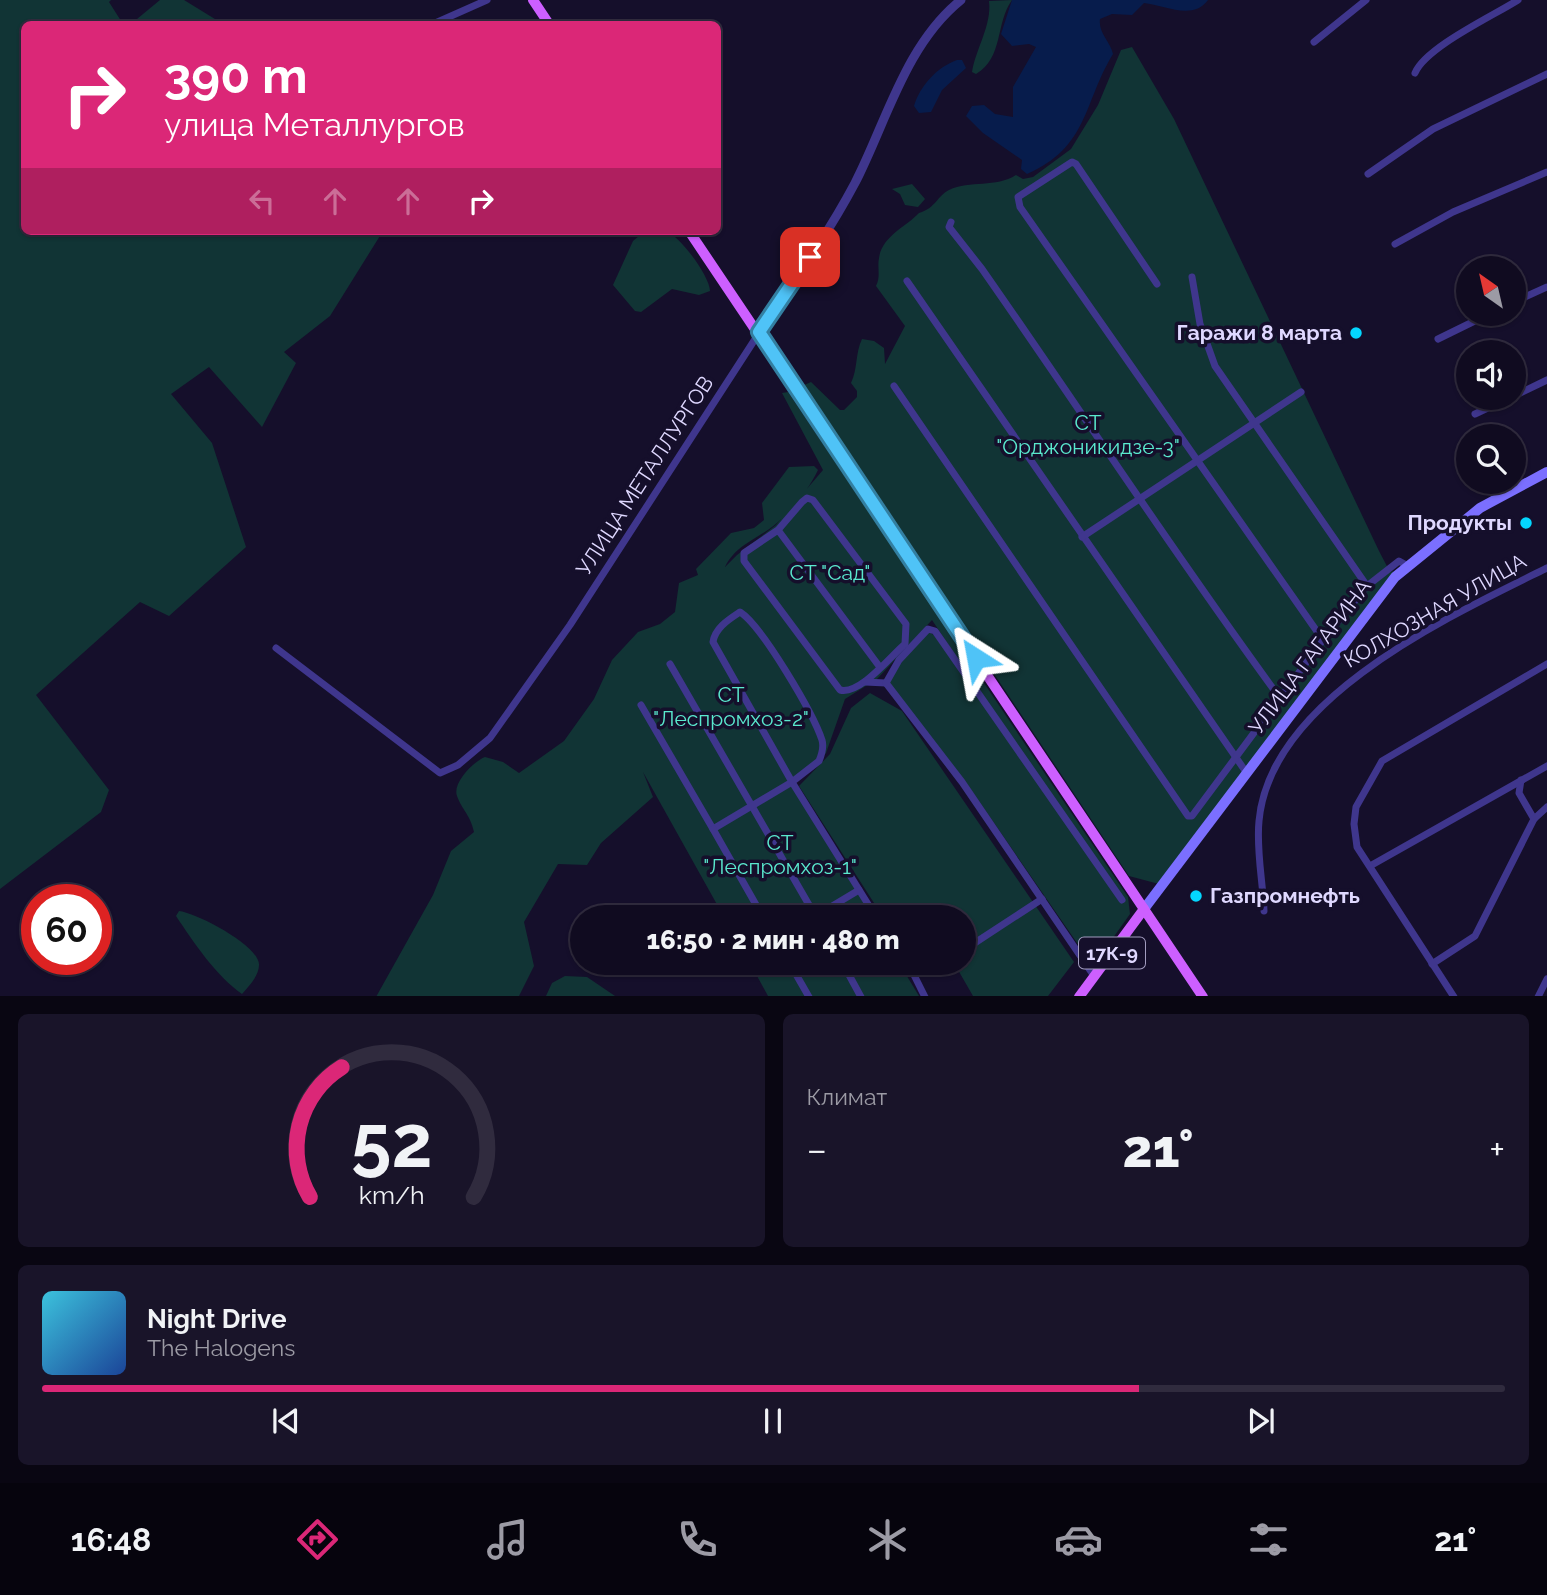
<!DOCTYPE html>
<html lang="ru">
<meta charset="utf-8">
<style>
body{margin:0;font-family:Raleway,sans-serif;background:#191429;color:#f1f3f6;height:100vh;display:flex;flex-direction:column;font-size:26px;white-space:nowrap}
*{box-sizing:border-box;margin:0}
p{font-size:23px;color:#9c9ba5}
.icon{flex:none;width:38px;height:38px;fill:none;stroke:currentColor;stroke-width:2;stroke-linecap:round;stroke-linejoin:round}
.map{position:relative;height:996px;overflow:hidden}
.drawer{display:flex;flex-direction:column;gap:18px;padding:18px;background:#090612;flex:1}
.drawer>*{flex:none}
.banner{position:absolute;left:21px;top:21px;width:700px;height:214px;border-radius:10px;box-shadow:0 2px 5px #0004,0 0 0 2px #302b3e;background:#db2777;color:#fff;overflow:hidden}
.needle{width:46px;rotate:326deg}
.buttons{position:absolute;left:1456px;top:256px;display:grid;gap:14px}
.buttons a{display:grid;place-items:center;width:70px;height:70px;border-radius:50%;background:#100b20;box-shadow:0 2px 5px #0004,0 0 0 2px #302b3e;font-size:35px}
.speed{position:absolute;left:21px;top:884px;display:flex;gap:14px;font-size:35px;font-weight:700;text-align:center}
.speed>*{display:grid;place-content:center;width:91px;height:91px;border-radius:50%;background:#100b20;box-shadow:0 2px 5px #0004,0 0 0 2px #302b3e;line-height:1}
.speed .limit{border:10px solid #d22;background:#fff;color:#111}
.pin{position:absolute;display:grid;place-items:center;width:60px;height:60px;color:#fff;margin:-30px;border-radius:14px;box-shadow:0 4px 10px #0006}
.me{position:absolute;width:77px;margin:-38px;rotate:326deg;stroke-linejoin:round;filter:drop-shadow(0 0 5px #0008)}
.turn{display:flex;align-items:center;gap:24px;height:147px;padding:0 28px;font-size:32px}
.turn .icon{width:91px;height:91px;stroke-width:2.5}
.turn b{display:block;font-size:49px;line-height:60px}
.lanes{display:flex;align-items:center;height:66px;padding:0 28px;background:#0003;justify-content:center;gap:35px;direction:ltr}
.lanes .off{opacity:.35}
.big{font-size:52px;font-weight:800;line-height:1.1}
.drawer .card{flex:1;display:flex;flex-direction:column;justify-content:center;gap:10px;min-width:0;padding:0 24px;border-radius:10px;background:#191429}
.drawer .dial{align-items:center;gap:0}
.dial svg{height:182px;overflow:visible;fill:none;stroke:#302b3e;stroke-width:7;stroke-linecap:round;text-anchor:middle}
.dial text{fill:#f1f3f6;stroke:none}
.song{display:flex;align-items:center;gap:21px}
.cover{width:84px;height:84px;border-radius:10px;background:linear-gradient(135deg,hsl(190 70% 55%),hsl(220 70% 35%))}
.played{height:7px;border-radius:4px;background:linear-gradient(90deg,#db2777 75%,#302b3e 75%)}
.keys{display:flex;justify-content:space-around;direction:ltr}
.heat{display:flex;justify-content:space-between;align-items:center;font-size:38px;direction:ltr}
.drawer .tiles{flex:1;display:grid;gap:18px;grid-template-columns:1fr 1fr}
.card:last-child{grid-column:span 2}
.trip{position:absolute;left:570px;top:905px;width:406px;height:70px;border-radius:35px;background:#100b20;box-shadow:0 2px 5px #0004,0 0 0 2px #302b3e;font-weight:800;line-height:70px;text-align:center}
.tab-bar{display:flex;height:112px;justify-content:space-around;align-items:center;background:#06040d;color:#9c9ba5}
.tab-bar .icon{width:49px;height:49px}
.tab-bar .current{color:#db2777}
.tab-bar b{font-size:32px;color:#f1f3f6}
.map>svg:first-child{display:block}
.green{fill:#113435}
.water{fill:#071c4c}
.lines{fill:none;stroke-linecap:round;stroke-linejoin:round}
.minor{stroke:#3f368d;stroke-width:7}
.tertiary{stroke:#3f368d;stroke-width:9}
.secondary{stroke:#7b6fff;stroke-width:10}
.primary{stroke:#cd5fff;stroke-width:10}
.route-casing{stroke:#337fa1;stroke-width:18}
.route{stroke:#4fc3f7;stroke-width:12}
.poi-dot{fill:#04d7ff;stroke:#150f2b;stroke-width:2.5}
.labels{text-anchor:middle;stroke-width:7;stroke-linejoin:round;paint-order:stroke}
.shield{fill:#150f2b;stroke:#a29cbf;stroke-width:2}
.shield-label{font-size:19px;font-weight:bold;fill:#dfd8ff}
.poi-label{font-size:21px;font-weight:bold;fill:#dfd8ff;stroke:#150f2b;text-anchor:end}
.park-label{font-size:21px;fill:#5ae9ce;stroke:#150f2b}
.street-label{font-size:21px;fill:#dfd8ff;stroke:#150f2b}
</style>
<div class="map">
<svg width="1547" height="997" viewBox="0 0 1547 997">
<rect width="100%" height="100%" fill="#150f2b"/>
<g class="green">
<polygon points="0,0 111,0 109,2 123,24 24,24 24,231 383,231 330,316 284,352 296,363 262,427 209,367 171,394 212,443 246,547 169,616 140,602 36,695 109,790 101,812 0,889"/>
<polygon points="160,0 184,0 223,24 131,24"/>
<path d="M1012,0C995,24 1004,57 976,74L972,72C976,48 992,25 989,1Z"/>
<path d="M1132,47L1174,119L1379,551L1390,572L1394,571L1159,884L1129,876L802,386L811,382L840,410H844L857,397V391L851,383C858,368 855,354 862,339L874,341L884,348L885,364L905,326L876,286C881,276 877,268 879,258C882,236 907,226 919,213C936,208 937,196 949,190C970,180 996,188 1016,175L1023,179L1033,177L1071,149L1098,105L1121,50Z"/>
<polygon points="912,184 925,199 918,207 905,205 900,194 892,189"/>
<path d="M645,231C651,231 661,229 667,232C681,237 710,277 710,291L699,295L672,289L641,312L635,311L613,285L633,241Z"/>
<path d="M788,392L1128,897L1130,914L1093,966L965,781L889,683L901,662L929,632L934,635L1070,827L932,620L877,679L845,699L826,753L813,768L793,780L872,917H724L643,772L653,797L601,843L587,865L558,864L524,922L534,966L519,996L376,997L433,895L451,851L474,832C470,814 462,810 457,796C452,783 474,761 485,757L503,762L519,773L564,741L594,699L612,660L638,632L660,624L675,612L679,583L698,575L696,569L731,533L754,528L764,520L762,503L789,467L814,466L818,470C809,489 793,508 778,522C758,540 737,543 725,567L737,555L776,525L823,470L782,393Z"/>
<polygon points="870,693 902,711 1074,962 1048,996 973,996 954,963 964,962 964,917 883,917 799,786 830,754 851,708"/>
<path d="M179,911C197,913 260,946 259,965C259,976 248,987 242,994C216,976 194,943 176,916Z"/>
<polygon points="750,963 899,963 919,996 768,996"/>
<polygon points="565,976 587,977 615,996 546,996 552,983"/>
</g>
<g class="water">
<path d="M1012,0H1208C1193,21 1164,5 1144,3L1132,15L1112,14L1100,19C1098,33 1110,41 1113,54C1083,103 1089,147 1027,174L1021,169L1022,160L983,133L966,116L972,106L984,105L995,114L1013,117V87L1036,47L1029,44L1012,46L1001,34Z"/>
<path d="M957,60H962L966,68L942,90L931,112L919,113L914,106C920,86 937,67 957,60Z"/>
</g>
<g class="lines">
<g class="minor">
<polyline points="433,24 487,0"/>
<polyline points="1314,42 1366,0"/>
<path d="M1415,73C1426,47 1493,16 1518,0"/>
<polyline points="1368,174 1433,129 1547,74"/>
<polyline points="1395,244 1453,212 1547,172"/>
<polyline points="1192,277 1200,324 1215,366 1367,586 1323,640"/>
<polyline points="907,281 1246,772"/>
<polyline points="1157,284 1076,164 1072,162 1018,197 1020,207 1323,640 1280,698"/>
<polyline points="1514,302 1547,287"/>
<polyline points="1438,339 1491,313"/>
<path d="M894,386L1188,816H1192L1280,698C1177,558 1082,412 982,269L949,227L951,222"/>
<polyline points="1514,396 1547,380"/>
<polyline points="1475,414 1511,397"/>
<path d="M778,530L802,502L807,498L813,500L906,624L905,644C890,657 860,695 840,690L744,561V553L778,530L879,666"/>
<polyline points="1082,537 1301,392"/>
<polyline points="1367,586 1399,561 1408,566"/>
<polyline points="276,648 440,773 458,765 490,738 570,625 759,333"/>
<polyline points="670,664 816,917"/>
<polyline points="865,682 886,683"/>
<path d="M641,705L713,829L792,782L819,761C822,754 824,747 822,740C813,713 762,626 740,612C728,620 715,628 713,642L792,782L876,917"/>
<polyline points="1521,780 1519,793 1534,819"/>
<polyline points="713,829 763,917"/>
<polyline points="1370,866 1547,766"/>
<path d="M1264,911C1263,882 1256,850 1259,821C1270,698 1450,616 1547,568"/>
<polyline points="814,917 859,890"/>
<polyline points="964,950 1042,899"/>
<polyline points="789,962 809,997"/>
<polyline points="842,962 861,997"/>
<polyline points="904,962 912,971 941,962"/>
<polyline points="1432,964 1475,936 1534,819 1547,807"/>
<polyline points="912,971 925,997"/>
<polyline points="1094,976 962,782 886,683 899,660 928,629 935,631 1122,900"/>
<polyline points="1454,997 1357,847 1354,824 1356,807 1382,761 1547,664"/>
<polyline points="1538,997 1547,979"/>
</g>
<path class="tertiary" d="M759,332C792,284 827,236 855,183C886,123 905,45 961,0"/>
<polyline class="secondary" points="1144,909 1395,577 1480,508 1547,472"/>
<g class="primary">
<polyline points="533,0 549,24"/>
<polyline points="689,231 1203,997"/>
<polyline points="1079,997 1144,909"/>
</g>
</g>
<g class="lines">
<defs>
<polyline id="route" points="810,257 759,332 976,658"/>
</defs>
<use href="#route" class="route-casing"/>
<use href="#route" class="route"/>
</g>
<g class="poi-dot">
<circle cx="1356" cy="333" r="7"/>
<circle cx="1526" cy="523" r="7"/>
<circle cx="1196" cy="896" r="7"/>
</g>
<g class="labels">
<rect class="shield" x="1079" y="937.5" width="66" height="31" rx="5"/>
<g class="shield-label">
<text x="1112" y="960">17К-9</text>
</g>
<g class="poi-label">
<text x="1342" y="340">Гаражи 8 марта</text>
<text x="1512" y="530">Продукты</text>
<text x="1210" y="903" text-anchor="start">Газпромнефть</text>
</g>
<g class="park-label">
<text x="1088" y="430">СТ<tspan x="1088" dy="24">"Орджоникидзе-3"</tspan></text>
<text x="830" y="580">СТ "Сад"</text>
<text x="731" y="702">СТ<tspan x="731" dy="24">"Леспромхоз-2"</tspan></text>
<text x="780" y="850">СТ<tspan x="780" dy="24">"Леспромхоз-1"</tspan></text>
</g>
<g class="street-label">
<text transform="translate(645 476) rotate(-57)" y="7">УЛИЦА МЕТАЛЛУРГОВ</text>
<text transform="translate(1435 611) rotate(-30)" y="7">КОЛХОЗНАЯ УЛИЦА</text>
<text transform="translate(1310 657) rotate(-53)" y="7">УЛИЦА ГАГАРИНА</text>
</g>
</g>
</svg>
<div class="buttons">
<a><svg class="needle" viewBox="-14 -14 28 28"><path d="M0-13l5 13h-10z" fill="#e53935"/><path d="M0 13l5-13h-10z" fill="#9c9ba5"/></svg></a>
<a><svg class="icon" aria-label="sound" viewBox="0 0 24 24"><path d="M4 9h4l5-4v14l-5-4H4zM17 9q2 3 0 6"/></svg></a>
<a><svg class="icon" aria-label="search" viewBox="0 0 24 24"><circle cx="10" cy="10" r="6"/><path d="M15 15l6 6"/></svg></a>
</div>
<div class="speed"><div class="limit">60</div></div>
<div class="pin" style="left:810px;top:257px;background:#d93025"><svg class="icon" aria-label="arrive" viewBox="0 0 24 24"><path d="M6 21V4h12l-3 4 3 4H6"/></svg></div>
<svg class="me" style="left:976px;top:658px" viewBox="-20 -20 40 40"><path d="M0-17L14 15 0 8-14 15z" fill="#4fc3f7" stroke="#fff" stroke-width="4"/></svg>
<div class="trip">16:50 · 2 мин · 480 m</div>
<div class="banner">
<div class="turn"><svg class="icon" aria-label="right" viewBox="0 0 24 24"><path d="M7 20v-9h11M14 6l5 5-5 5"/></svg><div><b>390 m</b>улица Металлургов</div></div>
<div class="lanes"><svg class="icon off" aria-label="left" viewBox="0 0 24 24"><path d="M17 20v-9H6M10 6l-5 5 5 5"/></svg><svg class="icon off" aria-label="ahead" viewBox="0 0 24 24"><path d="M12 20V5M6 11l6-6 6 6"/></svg><svg class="icon off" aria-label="ahead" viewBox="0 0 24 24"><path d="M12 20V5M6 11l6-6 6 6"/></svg><svg class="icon" aria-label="right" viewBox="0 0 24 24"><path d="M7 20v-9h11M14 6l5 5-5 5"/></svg></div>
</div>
</div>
<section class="drawer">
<div class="tiles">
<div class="card dial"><svg viewBox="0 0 100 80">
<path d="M14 69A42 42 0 1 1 86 69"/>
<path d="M14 69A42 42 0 0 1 28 12" stroke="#db2777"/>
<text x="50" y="56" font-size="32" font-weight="700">52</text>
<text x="50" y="72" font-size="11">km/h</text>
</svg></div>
<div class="card"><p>Климат</p>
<div class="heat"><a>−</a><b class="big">21°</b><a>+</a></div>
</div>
<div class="card">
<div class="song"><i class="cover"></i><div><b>Night Drive</b><p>The Halogens</p></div></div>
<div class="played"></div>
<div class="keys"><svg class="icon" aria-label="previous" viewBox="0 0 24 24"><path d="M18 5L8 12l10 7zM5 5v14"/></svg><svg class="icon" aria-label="pause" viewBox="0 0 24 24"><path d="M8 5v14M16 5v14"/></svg><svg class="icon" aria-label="next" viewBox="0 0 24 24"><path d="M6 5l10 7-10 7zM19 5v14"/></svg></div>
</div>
</div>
</section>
<nav class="tab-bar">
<b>16:48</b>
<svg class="icon current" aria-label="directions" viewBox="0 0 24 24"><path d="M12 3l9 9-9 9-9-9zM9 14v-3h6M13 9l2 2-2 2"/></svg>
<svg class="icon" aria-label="music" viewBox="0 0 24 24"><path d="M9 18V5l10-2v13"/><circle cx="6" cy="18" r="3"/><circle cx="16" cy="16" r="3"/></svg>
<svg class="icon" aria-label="phone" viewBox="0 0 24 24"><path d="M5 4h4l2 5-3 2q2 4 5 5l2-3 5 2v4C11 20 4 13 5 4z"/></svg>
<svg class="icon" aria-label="climate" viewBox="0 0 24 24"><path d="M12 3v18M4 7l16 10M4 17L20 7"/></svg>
<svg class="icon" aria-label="car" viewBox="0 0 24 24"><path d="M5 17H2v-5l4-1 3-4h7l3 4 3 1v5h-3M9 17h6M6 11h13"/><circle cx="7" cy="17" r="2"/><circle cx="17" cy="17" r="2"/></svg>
<svg class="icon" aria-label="filters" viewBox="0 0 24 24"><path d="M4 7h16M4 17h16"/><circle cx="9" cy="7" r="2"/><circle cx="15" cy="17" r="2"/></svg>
<b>21°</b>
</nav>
